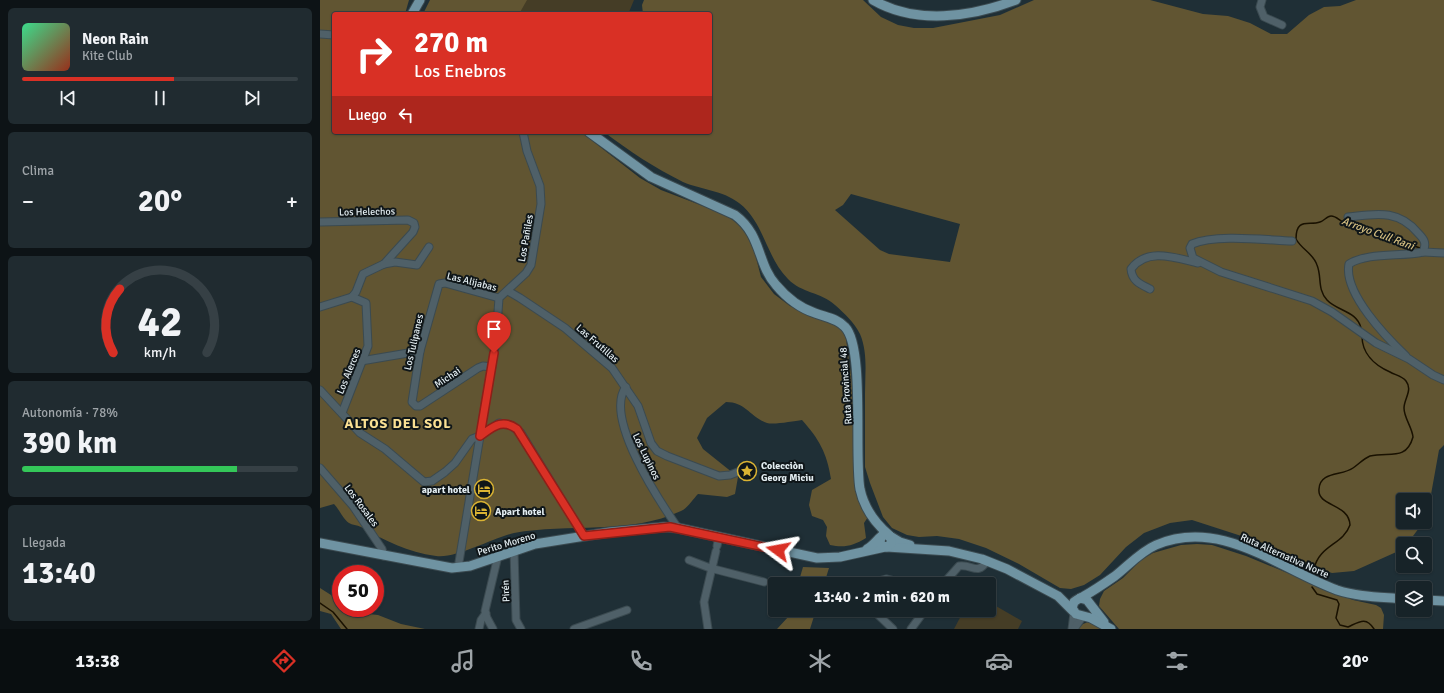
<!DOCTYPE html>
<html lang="es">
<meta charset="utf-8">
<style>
body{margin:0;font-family:Signika,sans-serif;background:#202b30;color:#f1f3f6;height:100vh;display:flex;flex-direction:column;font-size:15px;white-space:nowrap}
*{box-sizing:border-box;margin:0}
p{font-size:13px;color:#9ea4a8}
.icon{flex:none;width:22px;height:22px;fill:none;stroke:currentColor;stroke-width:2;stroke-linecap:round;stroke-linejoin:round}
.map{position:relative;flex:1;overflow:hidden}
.drawer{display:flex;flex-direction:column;gap:8px;padding:8px;background:#0d1316;width:320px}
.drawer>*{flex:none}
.banner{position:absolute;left:12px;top:12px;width:380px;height:122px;border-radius:4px;box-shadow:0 1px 3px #0004,0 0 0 1px #364045;background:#d93025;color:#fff;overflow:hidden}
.controls{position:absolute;left:1076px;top:493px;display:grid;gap:8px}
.controls a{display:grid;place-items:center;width:36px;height:36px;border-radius:4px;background:#172328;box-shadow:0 1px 3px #0004,0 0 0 1px #364045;font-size:20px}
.speed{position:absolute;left:12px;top:565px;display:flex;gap:8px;font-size:20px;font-weight:700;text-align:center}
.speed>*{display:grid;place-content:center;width:52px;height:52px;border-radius:50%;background:#172328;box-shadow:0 1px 3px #0004,0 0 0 1px #364045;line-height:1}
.speed .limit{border:6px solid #d22;background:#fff;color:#111}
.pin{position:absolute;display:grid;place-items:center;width:34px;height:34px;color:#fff;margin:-41px -17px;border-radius:50% 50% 50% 0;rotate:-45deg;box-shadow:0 0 4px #0007}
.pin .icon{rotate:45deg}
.me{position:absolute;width:44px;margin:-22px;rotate:283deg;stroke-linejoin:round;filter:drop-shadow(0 0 3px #0008)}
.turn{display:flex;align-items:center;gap:14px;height:84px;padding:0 16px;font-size:18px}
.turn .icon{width:52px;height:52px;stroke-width:2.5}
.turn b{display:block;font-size:28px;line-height:34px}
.then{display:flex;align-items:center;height:38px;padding:0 16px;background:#0003;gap:8px;font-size:15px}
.big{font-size:30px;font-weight:700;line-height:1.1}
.drawer .widget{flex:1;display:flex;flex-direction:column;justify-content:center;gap:6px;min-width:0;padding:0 14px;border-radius:6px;background:#202b30}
.drawer .dial{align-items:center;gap:0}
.dial svg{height:104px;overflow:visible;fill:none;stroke:#364045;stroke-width:7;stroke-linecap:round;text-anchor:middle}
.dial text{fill:#f1f3f6;stroke:none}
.song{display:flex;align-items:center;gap:12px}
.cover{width:48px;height:48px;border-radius:6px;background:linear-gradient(135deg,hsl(150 70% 55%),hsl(10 70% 35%))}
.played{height:4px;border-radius:2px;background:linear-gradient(90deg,#d93025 55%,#364045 55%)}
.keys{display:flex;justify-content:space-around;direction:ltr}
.heat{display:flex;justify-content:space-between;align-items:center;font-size:22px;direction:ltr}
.charge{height:6px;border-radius:3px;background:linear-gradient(90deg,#34c759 78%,#364045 0)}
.trip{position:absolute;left:448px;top:577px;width:228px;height:40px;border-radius:4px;background:#172328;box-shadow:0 1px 3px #0004,0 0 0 1px #364045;font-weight:700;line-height:40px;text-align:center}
.tabs{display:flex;height:64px;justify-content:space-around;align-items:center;background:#090e10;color:#9ea4a8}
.tabs .icon{width:28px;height:28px}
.tabs .on{color:#d93025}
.tabs b{font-size:18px;color:#f1f3f6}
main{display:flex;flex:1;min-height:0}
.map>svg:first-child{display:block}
.green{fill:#453d26}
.forest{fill:#615532;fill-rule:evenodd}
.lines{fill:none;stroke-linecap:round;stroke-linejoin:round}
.stream{stroke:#191100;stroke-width:1.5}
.minor-casing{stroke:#3b4a50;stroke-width:9}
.major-casing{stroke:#3b4a50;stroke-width:11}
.minor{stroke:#4f6068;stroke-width:7}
.major{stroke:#6f93a2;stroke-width:9}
.route-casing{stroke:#8d1f18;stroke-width:10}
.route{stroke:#d93025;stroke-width:7}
.labels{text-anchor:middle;stroke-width:4;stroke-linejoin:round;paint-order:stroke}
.street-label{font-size:10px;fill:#e4eef2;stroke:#0f1619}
.poi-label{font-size:10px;font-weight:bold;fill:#e4eef2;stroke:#0f1619;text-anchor:start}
.water-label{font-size:11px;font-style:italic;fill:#d4be80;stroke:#0f1619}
.district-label{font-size:14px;font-weight:bold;letter-spacing:1px;fill:#fae093;stroke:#0f1619}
</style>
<main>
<section class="drawer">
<div class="widget">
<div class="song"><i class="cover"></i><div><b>Neon Rain</b><p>Kite Club</p></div></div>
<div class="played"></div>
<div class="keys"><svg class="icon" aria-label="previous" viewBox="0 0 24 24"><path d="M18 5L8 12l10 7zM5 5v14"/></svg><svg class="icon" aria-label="pause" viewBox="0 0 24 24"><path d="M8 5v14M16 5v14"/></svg><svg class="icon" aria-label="next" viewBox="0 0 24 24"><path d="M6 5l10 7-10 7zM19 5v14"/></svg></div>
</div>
<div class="widget"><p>Clima</p>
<div class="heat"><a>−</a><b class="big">20°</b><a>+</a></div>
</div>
<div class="widget dial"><svg viewBox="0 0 100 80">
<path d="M14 69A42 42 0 1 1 86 69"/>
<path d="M14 69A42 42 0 0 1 19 20" stroke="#d93025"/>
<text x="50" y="56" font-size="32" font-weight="700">42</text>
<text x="50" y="72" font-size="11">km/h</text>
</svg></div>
<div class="widget"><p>Autonomía · 78%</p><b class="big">390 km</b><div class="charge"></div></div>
<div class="widget"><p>Llegada</p><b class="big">13:40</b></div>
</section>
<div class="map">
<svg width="1124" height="629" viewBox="0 0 1124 629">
<rect width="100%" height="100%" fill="#1f2f36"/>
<g class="green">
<polygon points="193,0 314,0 309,12 310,14 178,14"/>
<polygon points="669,602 702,621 698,629 634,629 644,610 669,610"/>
</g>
<g class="forest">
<path d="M0,0H89L85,14H14V132H261L320,178L341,190L404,214L414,221L421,227L427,236L434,250L441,277L454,294L470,306L514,323L523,331L526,339L539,432L536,478L550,514L544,523L546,538C533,546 524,548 510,545L506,536L507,527L503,520L492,516L489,505L492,490L511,479C507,453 499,439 482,420C474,421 454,425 447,423C430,417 426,402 406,402L387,418L377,438L383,449L418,477L415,494L407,497L378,494C373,499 368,508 361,511C310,535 248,523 194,533C172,538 136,559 116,556C87,552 66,541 41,527C37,525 32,525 29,523C23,519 19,509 14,504L0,508Z"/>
<polygon points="110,0 207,0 199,14 103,14"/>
<path d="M324,0H543L561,17L578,25L594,28H613L680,15L714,0H830L883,14L908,16L930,23L951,34H967L989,15L1004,7L1020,6L1036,0H1124V445L1119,450L1110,500L1105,514V500H1083V522H1102L1099,528L1087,544H1083V549L1034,571L1012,573L983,563L943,543L872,520L850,523L824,533L806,547L780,575L764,585L751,589L740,588L699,564L666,548L639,539L617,536L599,537L587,535L572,528L563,517L550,483L545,467C545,442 545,418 545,394C545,374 548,353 540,334C534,322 525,314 515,305C501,292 481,293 468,279C446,257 444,222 419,203C402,190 382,190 363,182C335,168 309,151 284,132H390V14H323L322,5ZM531,194L640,224L630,262L569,254L560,250L515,210L523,205Z"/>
<polygon points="877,544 892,545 926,556 1033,600 1056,605 1061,608 1064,615 1063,629 799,629 779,606 780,599 784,591 803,578 821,560 833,553 861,545"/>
<polygon points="483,567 509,568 504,584 478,584"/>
<polygon points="0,588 11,595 21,608 29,612 58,615 81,624 105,629 21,629 11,614 0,611"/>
<polygon points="471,610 496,610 490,629 457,629 469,616"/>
<polygon points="768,622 770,622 786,629 758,629 763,624"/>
</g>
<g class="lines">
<g class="stream">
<path d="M1041,328C1037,311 1017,311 1007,300C997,289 1002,277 997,265C993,253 982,250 976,239C976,217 989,226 1000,222C1004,221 1007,216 1011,216C1016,216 1019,220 1023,222C1027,223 1031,224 1035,225L1100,248"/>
<path d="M994,569C999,545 1023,545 1030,525C1029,503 997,507 999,489C1000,471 1022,476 1033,468C1039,464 1043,459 1050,456C1068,451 1086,462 1093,437C1092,427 1084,418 1084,408C1084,399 1093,390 1086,381C1082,376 1075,375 1070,372C1054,365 1042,353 1042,336"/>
<path d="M992,587L997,594L1017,600L1019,604L1016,618L1020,625L1028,627C1039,622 1046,616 1054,629"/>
<polyline points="0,603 13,612 27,629"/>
</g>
<defs>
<g id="minor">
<polyline points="942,0 940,7 944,17 962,25"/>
<polyline points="0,34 14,35"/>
<path d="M1028,217C1056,214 1078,209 1098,233C1104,239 1107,243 1103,252C1081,257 1048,252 1029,264C1023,293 1067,338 1086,356"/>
<polyline points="0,222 88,220 94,223 95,227 93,232 64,264 43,274 36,292 32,297 0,307"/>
<path d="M972,241C945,240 896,234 872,244L870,248L873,258L901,272L992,301L1012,312L1056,343L1089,359L1113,375L1124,380"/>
<polyline points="1103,252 1124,253"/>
<polyline points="64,264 75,262 97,265 109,247"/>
<path d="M830,289C820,284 812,281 811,269C827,247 856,258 878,263"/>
<polyline points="188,291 200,298 245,328 292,368 318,406 331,443 337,451 347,456 399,476 410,475 431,467"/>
<polyline points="41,361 100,351"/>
<polyline points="172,367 163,366 158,368 100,406 96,406 92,402 100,351 119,284 125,283 179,298"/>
<path d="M306,387C283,417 340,502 358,528"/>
<polyline points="0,390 40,433 65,449 104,482 112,481 125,472 135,463 152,439 160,436 179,423 190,425 201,433 264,536"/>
<polyline points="22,413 48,346 46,303 32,297"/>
<polyline points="0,468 33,506 62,549 64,556"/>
<polyline points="397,546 399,537"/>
<polyline points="194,550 196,620 201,629"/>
<polyline points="369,560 390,568 444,582"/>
<polyline points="138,568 176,340 179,298 206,273 211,265 221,204 220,186 207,151 203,132"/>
<polyline points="546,584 566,579 587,584"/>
<path d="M623,584L639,566C653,564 657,576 667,561"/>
<polyline points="553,610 573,629"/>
<polyline points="159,629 161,620 166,613"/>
<polyline points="173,629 167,618 165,611 178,556"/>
<polyline points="254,629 307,610"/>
<polyline points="388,629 384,602 396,551"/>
<polyline points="591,629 605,610"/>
<polyline points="752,629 754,613"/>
<polyline points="754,629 763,616"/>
</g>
<g id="major">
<path d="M553,0C596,25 651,17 696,0"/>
<polyline points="92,14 100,0"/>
<path d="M269,132L331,177L415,215C442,235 437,264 456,285C466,297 480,308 495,313C505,317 517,318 525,327C545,347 534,457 540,489C544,508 555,523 569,535"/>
<polyline points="570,536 580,542 590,545"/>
<polyline points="0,543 132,568 150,566 215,544 290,532 344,527 358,528 497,558 520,557 565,547"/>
<polyline points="567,547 629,551 662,559 687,569 738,596 753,611"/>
<path d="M547,549C554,545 558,538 564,534L571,537V544L567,547L562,546L560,542L561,537"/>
<polyline points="760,598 767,600 784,622"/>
<polyline points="1105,600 1124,601"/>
<path d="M791,629L771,618L756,614L752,608L754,602C757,599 761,598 764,596C775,590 785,583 795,576C808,566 820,552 836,545C901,517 959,569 1017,590C1038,597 1061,597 1083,599"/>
</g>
</defs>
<use href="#minor" class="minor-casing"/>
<use href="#major" class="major-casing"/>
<use href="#minor" class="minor"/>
<use href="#major" class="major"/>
</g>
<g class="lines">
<defs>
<path id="route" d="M174,353L160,436C173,427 182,418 197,429L264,536L350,527L458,550"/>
</defs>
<use href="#route" class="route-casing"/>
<use href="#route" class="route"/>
</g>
<defs>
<symbol id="sight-ring" viewBox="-11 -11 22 22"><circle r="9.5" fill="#0f1619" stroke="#dab333" stroke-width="1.5"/><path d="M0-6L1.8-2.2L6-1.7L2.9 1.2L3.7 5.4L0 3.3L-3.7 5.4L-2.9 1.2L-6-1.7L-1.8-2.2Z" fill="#dab333"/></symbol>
<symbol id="hotel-ring" viewBox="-11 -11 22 22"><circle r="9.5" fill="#0f1619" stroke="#dab333" stroke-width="1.5"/><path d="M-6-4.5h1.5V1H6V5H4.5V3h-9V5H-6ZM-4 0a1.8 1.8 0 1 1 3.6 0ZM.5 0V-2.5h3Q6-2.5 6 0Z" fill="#dab333"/></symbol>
</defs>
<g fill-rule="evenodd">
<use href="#sight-ring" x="416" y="460" width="22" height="22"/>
<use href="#hotel-ring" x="153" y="478" width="22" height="22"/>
<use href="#hotel-ring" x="150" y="500" width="22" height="22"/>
</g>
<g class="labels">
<g class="street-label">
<text transform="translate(47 211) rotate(-1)" y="4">Los Helechos</text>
<text transform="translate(205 238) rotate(-80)" y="4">Los Pañiles</text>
<text transform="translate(152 281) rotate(14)" y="4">Las Alijabas</text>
<text transform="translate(93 342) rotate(-77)" y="4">Los Tulipanes</text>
<text transform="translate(278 343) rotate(41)" y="4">Las Frutillas</text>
<text transform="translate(28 371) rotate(-68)" y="4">Los Alerces</text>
<text transform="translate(127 377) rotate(-34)" y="4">Michai</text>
<text transform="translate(525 386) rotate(-94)" y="4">Ruta Provincial 48</text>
<text transform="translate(327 456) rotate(64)" y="4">Los Lupinos</text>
<text transform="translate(42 505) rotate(53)" y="4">Los Rosales</text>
<text transform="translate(186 543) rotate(-17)" y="4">Perito Moreno</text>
<text transform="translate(965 555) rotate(24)" y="4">Ruta Alternativa Norte</text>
<text transform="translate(185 591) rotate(-92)" y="4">Pirén</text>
</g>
<g class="poi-label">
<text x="441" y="469">Colecciòn<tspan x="441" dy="12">Georg Miciu</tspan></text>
<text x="150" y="493" text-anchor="end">apart hotel</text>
<text x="175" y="515">Apart hotel</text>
</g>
<g class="water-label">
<text transform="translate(1058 233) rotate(20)" y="4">Arroyo Cull Rani</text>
</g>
<g class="district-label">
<text x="78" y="428">ALTOS DEL SOL</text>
</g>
</g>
</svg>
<div class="controls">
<a><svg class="icon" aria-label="sound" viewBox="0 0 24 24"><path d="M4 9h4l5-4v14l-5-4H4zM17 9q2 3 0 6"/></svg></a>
<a><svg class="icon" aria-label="search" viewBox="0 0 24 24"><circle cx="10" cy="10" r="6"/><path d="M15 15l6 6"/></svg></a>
<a><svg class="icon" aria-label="layers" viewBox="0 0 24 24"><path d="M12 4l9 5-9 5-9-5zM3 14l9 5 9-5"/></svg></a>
</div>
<div class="speed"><div class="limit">50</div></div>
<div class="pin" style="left:174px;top:353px;background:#d93025"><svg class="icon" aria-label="arrive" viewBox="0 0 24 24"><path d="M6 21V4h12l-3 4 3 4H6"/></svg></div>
<svg class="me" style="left:458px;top:550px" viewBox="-20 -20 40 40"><path d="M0-17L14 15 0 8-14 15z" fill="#d93025" stroke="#fff" stroke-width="4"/></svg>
<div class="trip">13:40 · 2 min · 620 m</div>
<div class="banner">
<div class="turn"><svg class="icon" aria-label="right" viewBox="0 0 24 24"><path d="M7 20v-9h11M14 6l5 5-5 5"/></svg><div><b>270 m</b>Los Enebros</div></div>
<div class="then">Luego<svg class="icon" aria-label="left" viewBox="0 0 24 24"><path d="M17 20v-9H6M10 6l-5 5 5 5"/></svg></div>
</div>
</div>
</main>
<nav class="tabs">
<b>13:38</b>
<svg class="icon on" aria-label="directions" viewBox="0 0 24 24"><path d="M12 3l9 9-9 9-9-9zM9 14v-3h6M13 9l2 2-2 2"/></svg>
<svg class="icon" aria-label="music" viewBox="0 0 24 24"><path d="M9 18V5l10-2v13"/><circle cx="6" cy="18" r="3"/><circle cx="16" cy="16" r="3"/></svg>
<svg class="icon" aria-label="phone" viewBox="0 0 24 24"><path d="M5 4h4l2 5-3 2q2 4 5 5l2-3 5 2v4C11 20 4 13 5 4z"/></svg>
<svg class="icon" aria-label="climate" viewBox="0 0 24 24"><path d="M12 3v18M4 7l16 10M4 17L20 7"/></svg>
<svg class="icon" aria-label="car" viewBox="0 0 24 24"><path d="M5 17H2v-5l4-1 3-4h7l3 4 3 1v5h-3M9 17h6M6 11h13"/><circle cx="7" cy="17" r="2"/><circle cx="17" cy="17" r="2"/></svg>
<svg class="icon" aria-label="filters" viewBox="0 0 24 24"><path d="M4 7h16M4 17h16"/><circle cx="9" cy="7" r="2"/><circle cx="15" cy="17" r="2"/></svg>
<b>20°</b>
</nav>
